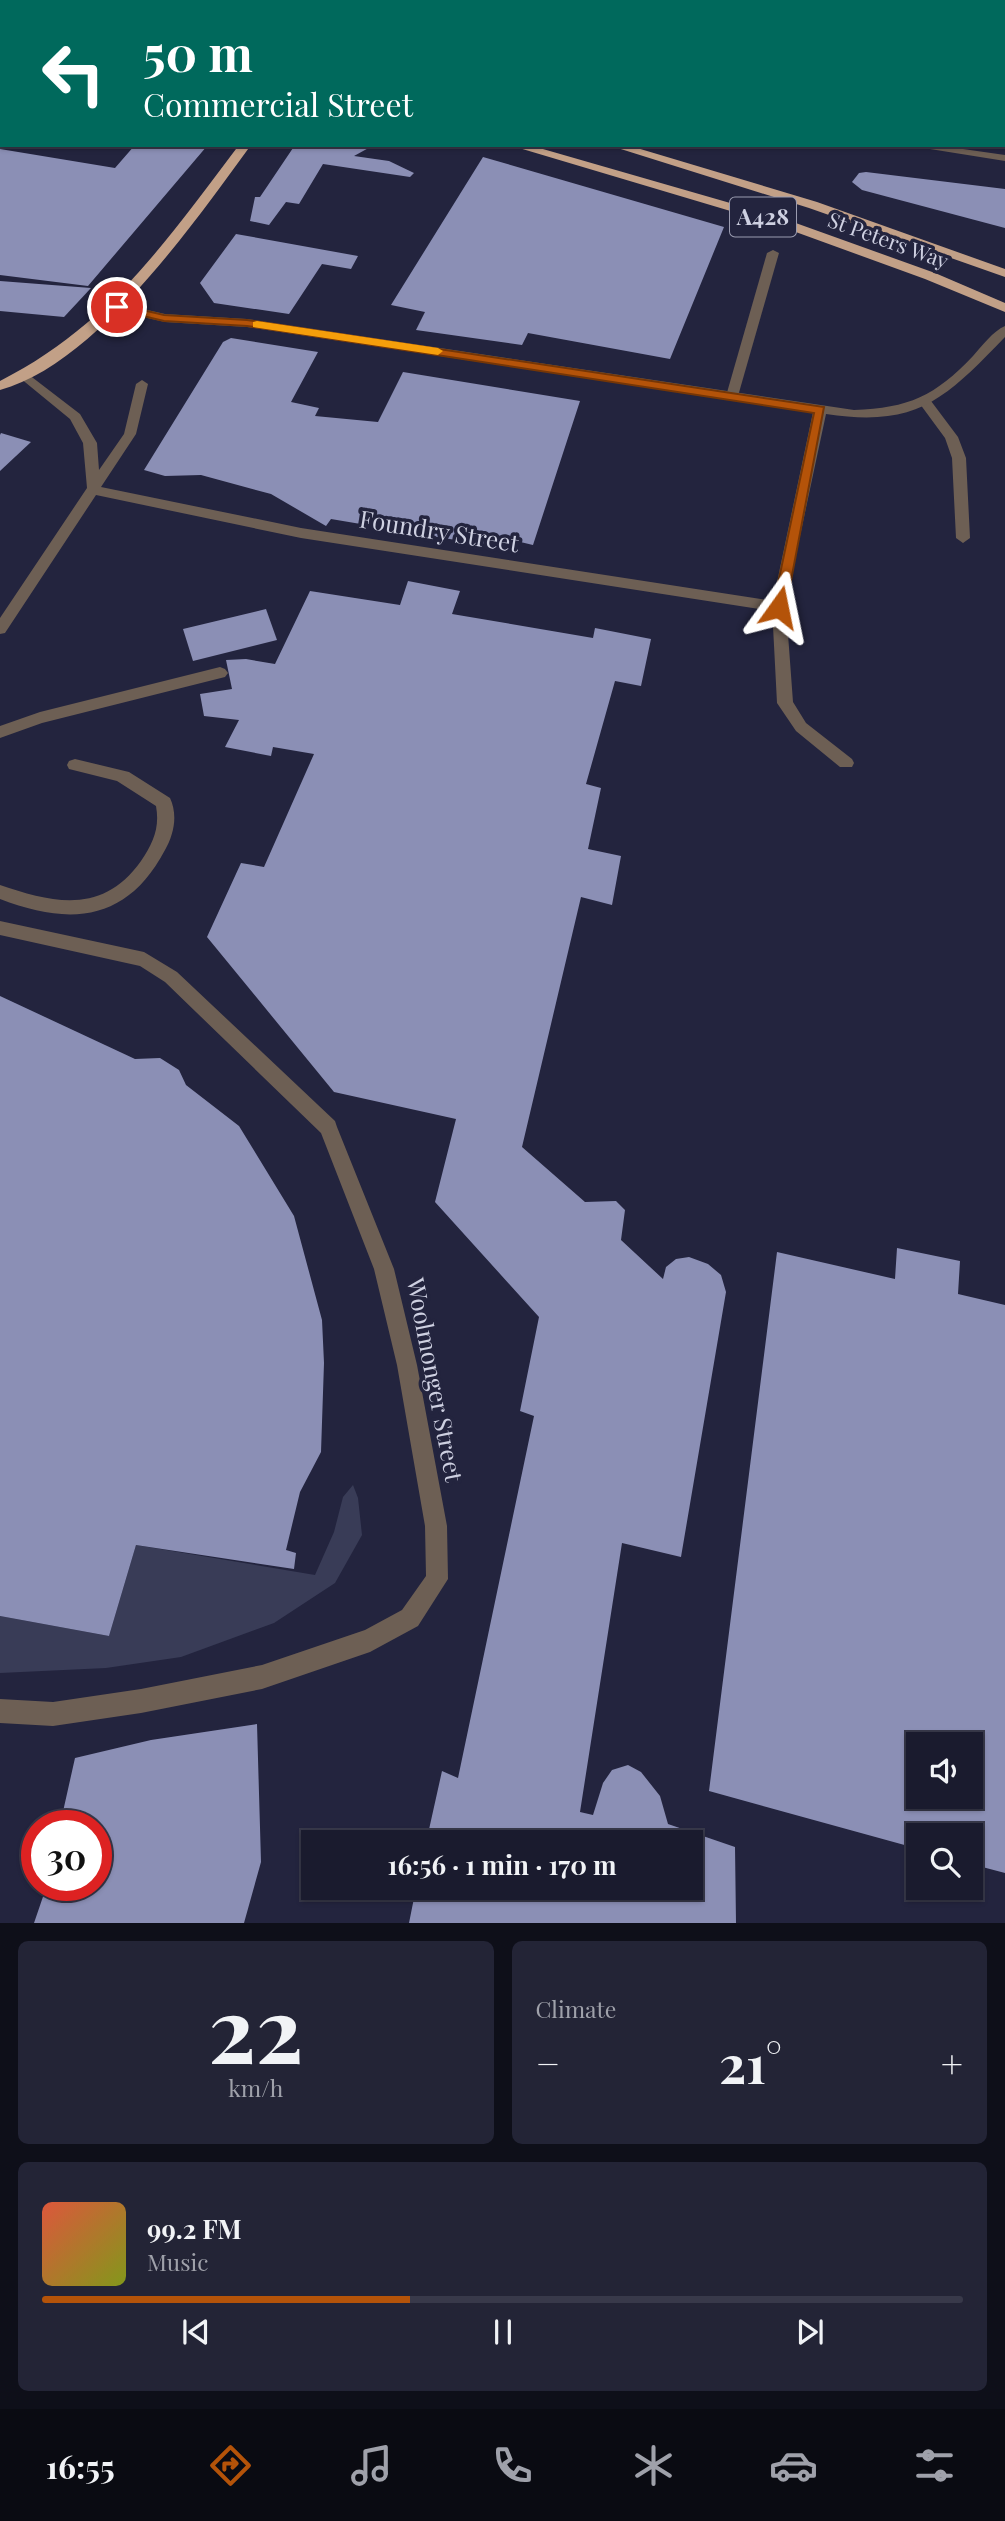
<!DOCTYPE html>
<meta charset="utf-8">
<style>
body{margin:0;font-family:"Playfair Display",serif;background:#232436;color:#f1f3f6;height:100vh;display:flex;flex-direction:column;font-size:26px;white-space:nowrap}
*{box-sizing:border-box;margin:0}
p{font-size:23px;color:#9fa1aa}
.icon{flex:none;width:38px;height:38px;fill:none;stroke:currentColor;stroke-width:2;stroke-linecap:round;stroke-linejoin:round}
.map{position:relative;height:1923px;overflow:hidden}
.panel{display:flex;flex-direction:column;gap:18px;padding:18px;background:#0e0f19;flex:1}
.panel>*{flex:none}
.hud{position:absolute;left:0px;top:0px;width:1006px;height:147px;box-shadow:0 2px 5px #0004,0 0 0 2px #38394a;background:#00695c;color:#fff;overflow:hidden}
.fabs{position:absolute;left:906px;top:1732px;display:grid;gap:14px}
.fabs a{display:grid;place-items:center;width:77px;height:77px;border-radius:0px;background:#1a1b2e;box-shadow:0 2px 5px #0004,0 0 0 2px #38394a;font-size:35px}
.speed{position:absolute;left:21px;top:1810px;display:flex;gap:14px;font-size:35px;font-weight:700;text-align:center}
.speed>*{display:grid;place-content:center;width:91px;height:91px;border-radius:50%;background:#1a1b2e;box-shadow:0 2px 5px #0004,0 0 0 2px #38394a;line-height:1}
.speed .limit{border:10px solid #d22;background:#fff;color:#111}
.pin{position:absolute;display:grid;place-items:center;width:60px;height:60px;color:#fff;margin:-30px;border:4px solid #fff;border-radius:50%;box-shadow:0 2px 7px #0007}
.me{position:absolute;width:77px;margin:-38px;rotate:12deg;stroke-linejoin:round;filter:drop-shadow(0 0 5px #0008)}
.turn{display:flex;align-items:center;gap:24px;height:147px;padding:0 28px;font-size:32px}
.turn .icon{width:91px;height:91px;stroke-width:2.5}
.turn b{display:block;font-size:49px;line-height:60px}
.big{font-size:52px;font-weight:700;line-height:1.1}
.panel .card{flex:1;display:flex;flex-direction:column;justify-content:center;gap:10px;min-width:0;padding:0 24px;border-radius:10px;background:#232436}
.panel .dial{align-items:center;gap:0}
.dial b{font-size:91px;line-height:1}
.song{display:flex;align-items:center;gap:21px}
.cover{width:84px;height:84px;border-radius:10px;background:linear-gradient(135deg,hsl(10 70% 55%),hsl(70 70% 35%))}
.played{height:7px;border-radius:4px;background:linear-gradient(90deg,#b45309 40%,#38394a 40%)}
.keys{display:flex;justify-content:space-around;direction:ltr}
.heat{display:flex;justify-content:space-between;align-items:center;font-size:38px;direction:ltr}
.panel .tiles{flex:1;display:grid;gap:18px;grid-template-columns:1fr 1fr}
.card:last-child{grid-column:span 2}
.trip{position:absolute;left:301px;top:1830px;width:402px;height:70px;border-radius:0px;background:#1a1b2e;box-shadow:0 2px 5px #0004,0 0 0 2px #38394a;font-weight:700;line-height:70px;text-align:center}
.tabs{display:flex;height:112px;justify-content:space-around;align-items:center;background:#0a0b12;color:#9fa1aa}
.tabs .icon{width:49px;height:49px}
.tabs .active{color:#b45309}
.tabs b{font-size:32px;color:#f1f3f6}
.map>svg:first-child{display:block}
.green{fill:#393c57}
.building{fill:#8b8fb5;fill-rule:evenodd}
.lines{fill:none;stroke-linecap:round;stroke-linejoin:round}
.service{fill:#6d5f54;fill-rule:evenodd}
.minor{fill:#6d5f54;fill-rule:evenodd}
.trunk{fill:#c2a087;fill-rule:evenodd}
.route{fill:#b45309;stroke:#753606;stroke-width:2}
.slow{fill:#f59e0b}
.labels{text-anchor:middle;stroke-width:7;stroke-linejoin:round;paint-order:stroke}
.far-street-label{font-size:21px;fill:#ced0e1;stroke:#23243e}
.shield{fill:#23243e;stroke:#9b9cb0;stroke-width:2}
.shield-label{font-size:23px;font-weight:bold;fill:#ced0e1}
.street-label{font-size:24px;fill:#ced0e1;stroke:#23243e}
</style>
<div class="map">
<svg width="1005" height="1923" viewBox="0 0 1005 1923">
<rect width="100%" height="100%" fill="#23243e"/>
<polygon class="green" points="353,1485 358,1498 362,1535 335,1583 274,1623 181,1657 106,1668 0,1673 0,1616 109,1636 136,1545 315,1575 334,1532 343,1497"/>
<g class="building">
<polygon points="135,145 207,146 88,286 0,275 0,149 115,168"/>
<polygon points="288,145 374,145 354,156 389,161 414,173 410,177 323,164 299,204 286,202 269,225 250,221 255,197 260,197 293,148"/>
<polygon points="483,157 724,227 670,359 528,333 522,345 416,330 425,312 391,305"/>
<polygon points="866,172 1005,189 1005,228 862,190 852,182 859,173"/>
<polygon points="236,234 358,256 351,269 322,264 289,314 214,303 200,283"/>
<polygon points="0,281 91,288 64,317 0,311"/>
<polygon points="231,338 318,352 291,402 319,408 315,416 378,422 403,372 580,401 533,545 512,540 509,549 331,519 326,526 271,494 201,475 165,476 144,470 223,342"/>
<polygon points="1,433 31,442 0,471 0,435"/>
<polygon points="408,581 460,591 452,614 593,638 595,628 651,639 641,686 615,681 586,784 601,788 588,849 621,856 612,905 581,897 522,1147 585,1202 616,1201 625,1210 621,1240 663,1279 666,1267 676,1259 689,1257 708,1264 721,1275 726,1292 681,1557 622,1543 580,1812 593,1815 603,1783 612,1770 628,1765 641,1772 660,1796 668,1824 735,1847 736,1923 409,1923 416,1888 691,1888 691,1843 426,1843 442,1771 458,1778 534,1416 520,1411 539,1317 435,1202 456,1119 334,1092 207,937 241,863 264,867 314,754 273,747 271,756 225,747 239,720 204,716 200,694 232,689 226,660 246,659 275,664 310,591 400,605"/>
<polygon points="266,609 277,640 193,661 183,629"/>
<polygon points="0,996 135,1059 160,1058 179,1070 186,1085 239,1126 294,1216 322,1320 324,1363 321,1452 300,1492 286,1550 296,1553 294,1569 136,1545 109,1636 0,1616"/>
<path d="M897,1248L960,1261L958,1294L1005,1305V1873L971,1864V1836H919V1849L709,1791L777,1252L895,1279ZM919,1745H971V1797H919Z"/>
<polygon points="257,1724 261,1862 244,1923 34,1923 47,1885 96,1885 96,1825 60,1825 75,1758 151,1740"/>
</g>
<g class="lines">
<g class="service">
<polygon points="416,0 426,0 427,2 417,2"/>
<polygon points="524,0 534,0 523,2"/>
<polygon points="905,145 935,145 1005,155 1005,161"/>
<polygon points="773,250 779,253 738,396 736,399 728,399 726,396 767,253"/>
<polygon points="926,400 931,401 958,437 966,458 970,538 963,543 956,538 952,458 945,438 920,404"/>
<polygon points="779,602 786,607 793,702 806,723 852,759 854,763 852,767 840,767 796,731 777,703 772,607"/>
<polygon points="220,667 225,669 228,673 225,677 42,723 0,738 0,726 40,712"/>
<path d="M75,759L129,772L170,798C178,815 174,834 165,850C127,922 70,926 0,899V885C53,903 103,915 141,861C153,843 160,828 156,806L117,781L69,769L67,765L69,761Z"/>
</g>
<g class="minor">
<path d="M117,303L165,314L247,319L854,410C909,408 935,396 973,356C982,346 993,331 1005,326V337C945,399 917,428 826,414L784,611L779,612L301,538L96,495L5,633L0,634V618L87,488L83,443L70,419L20,378L18,375L24,371L80,414L97,443L99,470L124,434L136,384L142,380L148,384L136,434L101,487L301,528L773,601L813,412L247,327L165,322L113,310V304Z"/>
<polygon points="0,921 144,952 177,972 335,1121 337,1127 394,1269 417,1365 447,1526 448,1579 418,1626 370,1652 262,1689 141,1713 53,1726 0,1723 0,1699 53,1702 141,1689 262,1665 365,1630 402,1610 426,1576 425,1526 397,1365 374,1269 321,1133 165,982 140,966 0,935"/>
</g>
<g class="trunk">
<rect x="326" y="0" width="10" height="2"/>
<polygon points="351,0 361,0 362,2 352,2"/>
<rect x="0" y="8" width="2" height="6"/>
<path d="M239,145H251C194,223 96,364 0,390V381C110,325 166,241 239,145Z"/>
<polygon points="509,145 529,145 779,217 935,273 1005,303 1005,312 925,279 771,223"/>
<polygon points="608,145 627,145 817,202 1005,269 1005,277 809,208"/>
</g>
</g>
<polygon class="route" points="117,304 164,315 247,320 824,407 786,607 779,612 773,607 814,413 247,326 164,321 113,309 111,307"/>
<polygon class="slow" points="257,321 438,348 443,351 438,355 253,327 253,322"/>
<g class="labels">
<g class="far-street-label">
<text transform="translate(888 241) rotate(20)" y="7">St Peters Way</text>
</g>
<rect class="shield" x="730" y="197.5" width="66" height="39" rx="5"/>
<g class="shield-label">
<text x="763" y="225">A428</text>
</g>
<g class="street-label">
<text transform="translate(439 532) rotate(9)" y="8">Foundry Street</text>
<text transform="translate(434 1380) rotate(79)" y="8">Woolmonger Street</text>
</g>
</g>
</svg>
<div class="fabs">
<a><svg class="icon" aria-label="sound" viewBox="0 0 24 24"><path d="M4 9h4l5-4v14l-5-4H4zM17 9q2 3 0 6"/></svg></a>
<a><svg class="icon" aria-label="search" viewBox="0 0 24 24"><circle cx="10" cy="10" r="6"/><path d="M15 15l6 6"/></svg></a>
</div>
<div class="speed"><div class="limit">30</div></div>
<div class="pin" style="left:117px;top:307px;background:#d93025"><svg class="icon" aria-label="arrive" viewBox="0 0 24 24"><path d="M6 21V4h12l-3 4 3 4H6"/></svg></div>
<svg class="me" style="left:779px;top:607px" viewBox="-20 -20 40 40"><path d="M0-17L14 15 0 8-14 15z" fill="#b45309" stroke="#fff" stroke-width="4"/></svg>
<div class="trip">16:56 · 1 min · 170 m</div>
<div class="hud">
<div class="turn"><svg class="icon" aria-label="left" viewBox="0 0 24 24"><path d="M17 20v-9H6M10 6l-5 5 5 5"/></svg><div><b>50 m</b>Commercial Street</div></div>
</div>
</div>
<section class="panel">
<div class="tiles">
<div class="card dial"><b>22</b><p>km/h</p></div>
<div class="card"><p>Climate</p>
<div class="heat"><a>−</a><b class="big">21°</b><a>+</a></div>
</div>
<div class="card">
<div class="song"><i class="cover"></i><div><b>99.2 FM</b><p>Music</p></div></div>
<div class="played"></div>
<div class="keys"><svg class="icon" aria-label="previous" viewBox="0 0 24 24"><path d="M18 5L8 12l10 7zM5 5v14"/></svg><svg class="icon" aria-label="pause" viewBox="0 0 24 24"><path d="M8 5v14M16 5v14"/></svg><svg class="icon" aria-label="next" viewBox="0 0 24 24"><path d="M6 5l10 7-10 7zM19 5v14"/></svg></div>
</div>
</div>
</section>
<nav class="tabs">
<b>16:55</b>
<svg class="icon active" aria-label="directions" viewBox="0 0 24 24"><path d="M12 3l9 9-9 9-9-9zM9 14v-3h6M13 9l2 2-2 2"/></svg>
<svg class="icon" aria-label="music" viewBox="0 0 24 24"><path d="M9 18V5l10-2v13"/><circle cx="6" cy="18" r="3"/><circle cx="16" cy="16" r="3"/></svg>
<svg class="icon" aria-label="phone" viewBox="0 0 24 24"><path d="M5 4h4l2 5-3 2q2 4 5 5l2-3 5 2v4C11 20 4 13 5 4z"/></svg>
<svg class="icon" aria-label="climate" viewBox="0 0 24 24"><path d="M12 3v18M4 7l16 10M4 17L20 7"/></svg>
<svg class="icon" aria-label="car" viewBox="0 0 24 24"><path d="M5 17H2v-5l4-1 3-4h7l3 4 3 1v5h-3M9 17h6M6 11h13"/><circle cx="7" cy="17" r="2"/><circle cx="17" cy="17" r="2"/></svg>
<svg class="icon" aria-label="filters" viewBox="0 0 24 24"><path d="M4 7h16M4 17h16"/><circle cx="9" cy="7" r="2"/><circle cx="15" cy="17" r="2"/></svg>
</nav>
